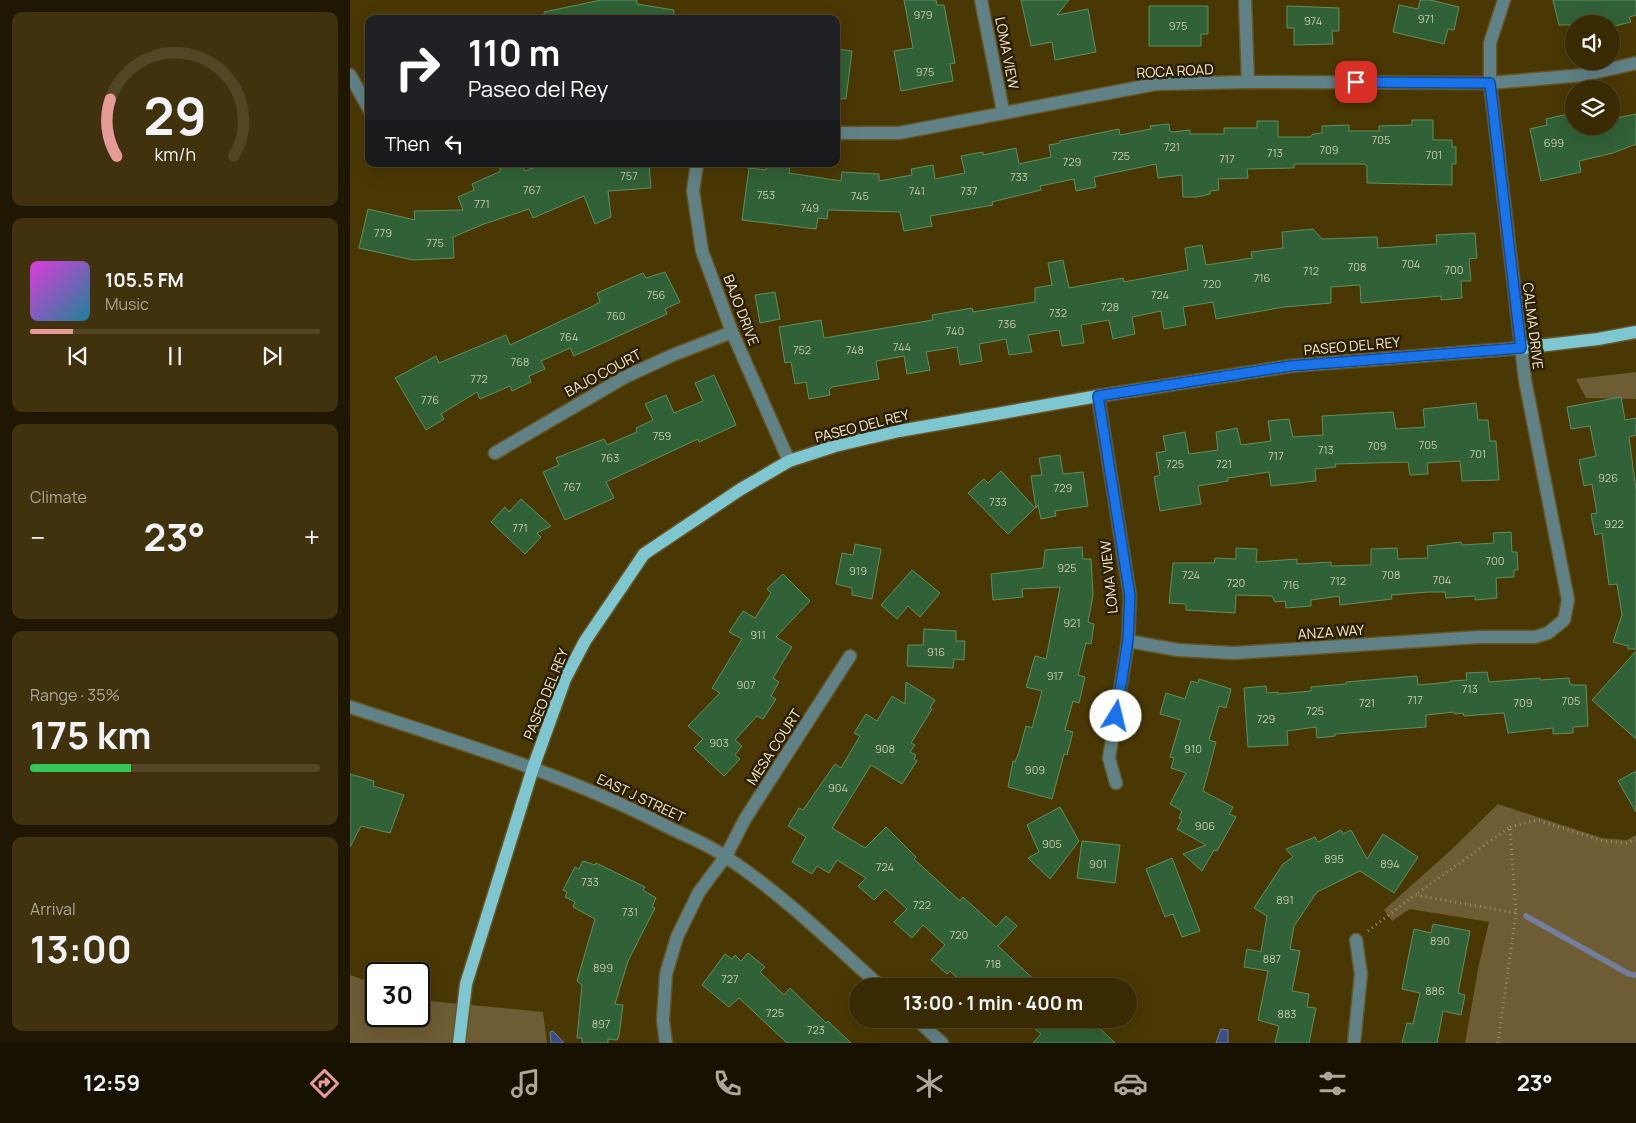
<!DOCTYPE html>
<meta charset="utf-8">
<style>
body{margin:0;font-family:Manrope,sans-serif;background:#3f320d;color:#f1f3f6;height:100vh;display:flex;flex-direction:column;font-size:19px;white-space:nowrap}
*{box-sizing:border-box;margin:0}
p{font-size:16px;color:#aba79a}
.icon{flex:none;width:28px;height:28px;fill:none;stroke:currentColor;stroke-width:2;stroke-linecap:round;stroke-linejoin:round}
.map{position:relative;flex:1;overflow:hidden}
.sheet{display:flex;flex-direction:column;gap:12px;padding:12px;background:#1f1702;width:350px}
.sheet>*{flex:none}
.top-card{position:absolute;left:15px;top:15px;width:475px;height:152px;border-radius:10px;box-shadow:0 5px 20px #0002,0 0 0 1px #524625;background:#202124;color:#fff;overflow:hidden}
.buttons{position:absolute;left:1215px;top:15px;display:grid;gap:10px}
.buttons a{display:grid;place-items:center;width:55px;height:55px;border-radius:50%;background:#382a03;box-shadow:0 5px 20px #0002,0 0 0 1px #524625;font-size:25px}
.speed{position:absolute;left:15px;top:962px;display:flex;gap:10px;font-size:25px;font-weight:700;text-align:center}
.speed>*{display:grid;place-content:center;width:65px;height:65px;border-radius:50%;background:#382a03;box-shadow:0 5px 20px #0002,0 0 0 1px #524625;line-height:1}
.speed .limit{border:2px solid #111;border-radius:8px;background:#fff;color:#111}
.pin{position:absolute;display:grid;place-items:center;width:42px;height:42px;color:#fff;margin:-21px;border-radius:10px;box-shadow:0 2px 8px #0006}
.me{position:absolute;width:55px;margin:-28px;rotate:9deg;stroke-linejoin:round;filter:drop-shadow(0 0 4px #0008)}
.turn{display:flex;align-items:center;gap:18px;height:105px;padding:0 20px;font-size:22px}
.turn .icon{width:65px;height:65px;stroke-width:2.5}
.turn b{display:block;font-size:35px;line-height:42px}
.then{display:flex;align-items:center;height:48px;padding:0 20px;background:#0003;gap:10px;font-size:19px}
.big{font-size:38px;font-weight:700;line-height:1.1}
.sheet .tile{flex:1;display:flex;flex-direction:column;justify-content:center;gap:8px;min-width:0;padding:0 18px;border-radius:10px;background:#3f320d}
.sheet .dial{align-items:center;gap:0}
.dial svg{height:130px;overflow:visible;fill:none;stroke:#524625;stroke-width:7;stroke-linecap:round;text-anchor:middle}
.dial text{fill:#f1f3f6;stroke:none}
.song{display:flex;align-items:center;gap:15px}
.cover{width:60px;height:60px;border-radius:8px;background:linear-gradient(135deg,hsl(300 70% 55%),hsl(190 70% 35%))}
.played{height:5px;border-radius:2px;background:linear-gradient(90deg,#e69b98 15%,#524625 15%)}
.keys{display:flex;justify-content:space-around;direction:ltr}
.heat{display:flex;justify-content:space-between;align-items:center;font-size:28px;direction:ltr}
.charge{height:8px;border-radius:4px;background:linear-gradient(90deg,#34c759 35%,#524625 0)}
.trip{position:absolute;left:499px;top:978px;width:288px;height:50px;border-radius:25px;background:#382a03;box-shadow:0 5px 20px #0002,0 0 0 1px #524625;font-weight:700;line-height:50px;text-align:center}
.dock{display:flex;height:80px;justify-content:space-around;align-items:center;background:#161101;color:#aba79a}
.dock .icon{width:35px;height:35px}
.dock .current{color:#e69b98}
.dock b{font-size:22px;color:#f1f3f6}
main{display:flex;flex:1;min-height:0}
.map>svg:first-child{display:block}
.green{fill:#6e5c34}
.water{fill:#394f87;stroke:#737e9c}
.lines{fill:none;stroke-linecap:round;stroke-linejoin:round}
.stream{stroke:#737e9c;stroke-width:5.5}
.building{fill:#316136;stroke:#5f8f62}
.minor-casing{stroke:#665524;stroke-width:15}
.major-casing{stroke:#665524;stroke-width:15}
.path{stroke:#a09066;stroke-width:3;stroke-dasharray:1 4;stroke-linecap:butt}
.minor{stroke:#608286;stroke-width:12}
.major{stroke:#7fc7d0;stroke-width:12}
.route-casing{stroke:#114b97;stroke-width:12}
.route{stroke:#1a73e8;stroke-width:9}
.labels{text-anchor:middle;stroke-width:5;stroke-linejoin:round;paint-order:stroke}
.number-label{font-size:11px;fill:#c8c9a8}
.street-label{font-size:14px;fill:#fbecce;stroke:#2b2006}
</style>
<main>
<section class="sheet">
<div class="tile dial"><svg viewBox="0 0 100 80">
<path d="M14 69A42 42 0 1 1 86 69"/>
<path d="M14 69A42 42 0 0 1 10 34" stroke="#e69b98"/>
<text x="50" y="56" font-size="32" font-weight="700">29</text>
<text x="50" y="72" font-size="11">km/h</text>
</svg></div>
<div class="tile">
<div class="song"><i class="cover"></i><div><b>105.5 FM</b><p>Music</p></div></div>
<div class="played"></div>
<div class="keys"><svg class="icon" aria-label="previous" viewBox="0 0 24 24"><path d="M18 5L8 12l10 7zM5 5v14"/></svg><svg class="icon" aria-label="pause" viewBox="0 0 24 24"><path d="M8 5v14M16 5v14"/></svg><svg class="icon" aria-label="next" viewBox="0 0 24 24"><path d="M6 5l10 7-10 7zM19 5v14"/></svg></div>
</div>
<div class="tile"><p>Climate</p>
<div class="heat"><a>−</a><b class="big">23°</b><a>+</a></div>
</div>
<div class="tile"><p>Range · 35%</p><b class="big">175 km</b><div class="charge"></div></div>
<div class="tile"><p>Arrival</p><b class="big">13:00</b></div>
</section>
<div class="map">
<svg width="1286" height="1043" viewBox="0 0 1286 1043">
<rect width="100%" height="100%" fill="#4a3804"/>
<g class="green">
<polygon points="1286,372 1286,399 1236,398 1226,379"/>
<polygon points="1148,804 1252,838 1276,840 1286,835 1286,1043 1115,1043 1129,964 1139,922 1060,909 1042,921 1034,910 1101,850"/>
<polygon points="0,975 26,984 26,1016 69,1016 69,1000 193,1012 197,1043 0,1043"/>
</g>
<g class="water">
<polygon points="871,1029 878,1030 878,1043 866,1043"/>
<polygon points="203,1031 214,1043 201,1043 200,1032"/>
</g>
<g class="lines">
<polyline class="stream" points="1176,916 1279,974 1286,975"/>
</g>
<g class="building">
<polygon points="251,0 287,0 287,4 324,10 323,19 195,19 194,12"/>
<polygon points="554,0 586,0 587,5 594,5 605,63 600,64 603,81 551,91 544,51 563,48"/>
<polygon points="671,0 719,0 707,15 738,9 746,52 705,60 702,42 681,46"/>
<polygon points="1070,0 1080,0 1109,7 1104,30 1098,29 1094,44 1043,32 1049,5 1068,9"/>
<polygon points="1203,0 1286,0 1286,15 1279,17 1281,22 1261,27 1261,24 1209,25"/>
<polygon points="799,6 858,6 858,34 851,34 851,46 799,46"/>
<polygon points="937,6 989,8 989,31 982,31 983,44 944,45 944,28 937,28"/>
<polygon points="486,49 502,51 496,99 486,98"/>
<polygon points="1218,114 1221,126 1261,126 1261,119 1286,114 1286,144 1263,153 1229,161 1231,172 1191,181 1180,129 1197,125 1196,119"/>
<polygon points="1062,120 1083,120 1083,140 1102,140 1102,147 1106,147 1106,164 1102,164 1102,185 1017,183 1017,166 1014,164 944,164 944,168 897,169 898,178 868,179 869,190 860,191 860,194 847,197 833,197 832,175 808,178 806,164 744,177 746,187 726,191 724,179 690,186 691,190 642,202 643,205 580,216 582,226 554,231 550,212 478,210 477,219 468,218 466,229 392,220 399,168 416,170 416,164 440,166 439,173 491,181 492,172 529,174 529,181 562,175 561,169 583,165 585,179 615,173 611,156 633,152 633,155 666,148 669,164 701,157 699,145 710,143 710,141 769,129 770,135 801,129 800,126 819,124 820,131 823,132 840,130 840,134 874,134 874,128 907,128 907,121 928,121 928,137 960,137 963,134 972,133 972,126 999,125 999,131 1029,131 1029,126 1062,125"/>
<polygon points="148,164 172,164 175,171 193,164 299,164 301,188 258,191 261,217 245,224 234,196 183,218 179,209 134,224 103,237 104,258 63,260 9,248 18,209 65,220 64,211 113,210 108,197 124,190 122,184 151,171"/>
<polygon points="963,229 972,239 1027,237 1028,248 1087,244 1086,235 1125,233 1127,258 1119,259 1121,281 1111,281 1112,298 1091,300 1091,296 1011,303 1010,285 981,287 981,303 934,307 866,319 863,302 833,307 836,325 814,329 811,311 782,317 785,334 763,339 759,320 731,325 734,343 712,346 709,330 678,335 682,352 659,355 656,339 629,344 632,361 610,365 607,347 576,352 580,370 557,374 554,356 526,361 529,379 482,387 479,390 480,395 459,399 456,382 445,384 441,362 435,363 429,327 471,320 474,338 583,320 582,315 622,308 623,312 685,302 685,288 702,285 698,263 713,260 719,288 773,278 774,282 838,270 835,248 852,245 856,265 902,258 901,252 933,248 932,232"/>
<polygon points="315,272 330,302 315,309 317,314 224,356 220,348 191,361 195,369 179,376 181,382 162,391 160,386 130,399 127,392 91,414 94,419 76,430 45,378 86,356 89,363 156,335 160,345 241,307 250,302 247,293 293,273 296,278"/>
<polygon points="425,292 430,319 410,323 405,295"/>
<polygon points="364,375 386,425 349,442 348,439 256,482 264,498 215,520 193,472 209,465 206,458 254,439 257,445 287,432 286,428 303,420 295,404 316,395 324,413 353,401 345,383"/>
<polygon points="1271,397 1275,420 1286,418 1286,435 1279,437 1286,490 1286,649 1278,649 1278,646 1263,642 1272,615 1267,584 1259,585 1252,533 1245,535 1241,514 1247,513 1242,484 1234,486 1229,460 1246,456 1240,426 1221,429 1217,407"/>
<polygon points="1126,403 1128,420 1138,420 1140,441 1146,441 1149,480 1112,481 1110,461 1077,463 1078,474 1060,475 1058,462 985,464 986,467 965,469 966,481 921,486 919,472 878,478 878,481 848,486 851,504 810,511 804,477 810,475 806,453 816,451 813,436 835,432 839,454 868,450 866,432 887,428 891,445 921,441 918,421 939,419 943,437 973,435 972,416 1043,412 1046,429 1075,427 1073,409"/>
<polygon points="710,455 713,474 733,472 738,506 705,511 706,516 691,519 688,505 686,508 681,476 692,475 689,458"/>
<polygon points="651,471 685,508 658,534 618,493 634,479 638,483"/>
<polygon points="171,499 201,526 187,533 191,537 175,554 141,522 155,507 159,512"/>
<polygon points="1161,532 1162,552 1167,552 1168,570 1164,570 1164,577 1146,578 1147,598 1125,600 1125,596 1096,598 1095,592 1078,592 1041,595 1042,599 990,605 989,596 961,600 961,606 936,608 935,601 925,602 922,596 886,595 885,613 836,610 836,604 819,603 823,563 864,563 865,558 886,559 886,548 907,549 906,562 947,559 947,564 981,562 981,566 1021,565 1021,549 1047,548 1048,559 1078,558 1077,546 1111,542 1112,545 1144,543 1143,533"/>
<polygon points="505,544 531,549 522,599 502,595 502,588 486,584 492,553 503,555"/>
<polygon points="732,547 733,559 741,559 743,595 738,622 744,624 741,644 736,643 728,675 735,677 729,703 723,701 715,730 723,732 717,755 714,754 702,799 658,787 663,761 665,762 669,752 676,726 682,728 692,691 676,687 685,656 696,659 710,587 672,589 673,597 643,600 641,574 693,568 695,550"/>
<polygon points="562,570 590,593 570,617 558,606 547,619 531,605"/>
<polygon points="433,574 460,601 426,637 442,647 423,678 429,682 421,696 426,699 413,719 407,716 385,740 392,746 385,755 390,759 374,776 344,748 353,739 338,726 370,693 362,688 392,639 379,632 393,611 405,618 421,593 417,589"/>
<polygon points="574,629 606,631 606,641 615,641 614,660 604,659 603,668 557,666 558,645 573,645"/>
<polygon points="1286,651 1286,739 1242,700"/>
<polygon points="1137,672 1139,682 1190,678 1190,680 1219,678 1220,684 1223,685 1236,685 1238,726 1223,727 1223,733 1203,734 1203,728 1158,733 1154,713 1114,716 1113,713 1105,714 1104,712 1076,715 1076,727 985,734 985,736 967,738 966,727 937,731 938,745 898,747 894,688 916,686 917,693 928,692 928,694 961,691 961,687 996,684 996,682 1067,676 1068,685 1100,682 1100,681 1117,680 1116,673"/>
<polygon points="849,679 881,689 876,708 869,706 859,740 866,742 853,791 883,807 879,814 886,817 867,851 864,850 852,871 833,854 856,845 827,829 832,820 829,818 832,811 820,804 836,773 821,768 824,758 820,757 831,720 810,714 816,693 835,699 841,681 848,683"/>
<polygon points="556,682 585,700 580,708 582,709 561,743 565,745 560,752 566,755 564,759 567,761 552,784 521,765 482,828 515,848 536,827 566,857 564,859 610,901 613,897 646,927 656,916 667,926 648,946 691,986 616,986 600,971 597,974 581,960 595,945 573,925 562,938 544,922 557,909 535,889 524,900 508,886 516,878 487,860 479,873 467,866 462,874 442,862 456,837 438,826 449,808 453,810 485,764 491,768 510,736 504,733 516,714 527,721 542,696 555,704"/>
<polygon points="1286,771 1286,812 1268,781"/>
<polygon points="0,774 24,781 23,786 54,795 40,833 11,826 0,847"/>
<polygon points="710,807 729,841 700,879 678,858 689,852 677,825"/>
<polygon points="991,830 993,834 1001,830 1017,859 1033,834 1068,857 1044,893 1010,871 967,892 944,926 940,949 950,951 942,991 959,994 957,1007 966,1008 959,1043 925,1043 929,1026 908,1020 918,971 894,967 897,949 911,952 917,916 904,908 933,864 943,857 936,849 965,837 968,842"/>
<polygon points="732,841 770,845 765,883 727,878"/>
<polygon points="822,858 850,931 832,937 823,914 815,917 796,869"/>
<polygon points="233,861 245,865 246,863 295,887 293,890 306,898 302,907 305,908 278,961 265,1004 273,1005 269,1036 267,1040 258,1039 258,1043 232,1043 232,1038 227,1038 232,985 227,981 245,919 223,907 225,902 215,897 217,892 213,890 225,867 229,869"/>
<polygon points="1083,924 1120,931 1108,993 1115,995 1111,1015 1093,1011 1087,1043 1052,1043 1057,1023 1063,1024 1070,993 1052,989 1064,929 1081,933"/>
<polygon points="398,953 415,967 410,972 434,995 440,988 476,1023 478,1021 501,1043 437,1043 389,998 379,1007 352,985 375,954 382,959 385,955 391,961"/>
<polygon points="674,1019 740,1019 765,1043 683,1043 691,1034"/>
</g>
<g class="lines">
<defs>
<g id="minor">
<polyline points="631,0 653,111"/>
<polyline points="895,0 898,82"/>
<polyline points="0,75 19,109"/>
<polyline points="486,133 549,133 806,84 898,82 1140,83 1234,75 1286,63"/>
<polyline points="347,164 343,191 352,251 382,332 439,461"/>
<polyline points="748,396 780,596 778,641 759,758 766,783"/>
<polyline points="145,453 275,377 323,355 382,332"/>
<polyline points="778,641 828,650 884,653 1129,637 1185,637 1198,633 1214,620 1218,600 1175,380 1140,83 1140,43 1154,0"/>
<path d="M0,707C107,742 215,774 316,826C335,836 358,844 376,857C432,894 480,941 530,986"/>
<polyline points="566,1019 592,1043"/>
<polyline points="316,1043 313,1020 316,974 327,937 349,892 376,856 395,819 500,656"/>
<polyline points="1004,1043 1011,974 1006,940"/>
</g>
<polyline id="major" points="109,1043 116,984 183,768 215,679 235,641 294,554 391,489 439,461 485,446 549,431 748,396 940,366 1171,348 1248,339 1286,332"/>
</defs>
<use href="#minor" class="minor-casing"/>
<use href="#major" class="major-casing"/>
<g class="path">
<polyline points="1160,827 1187,820 1253,841 1276,843 1286,840"/>
<polyline points="1018,931 1065,895 1166,913 1160,827 1065,895"/>
<polyline points="1148,1043 1166,913"/>
</g>
<use href="#minor" class="minor"/>
<use href="#major" class="major"/>
</g>
<g class="lines">
<defs>
<polyline id="route" points="766,716 778,640 780,596 748,396 940,366 1171,348 1140,83 1006,82"/>
</defs>
<use href="#route" class="route-casing"/>
<use href="#route" class="route"/>
</g>
<g class="labels">
<g class="number-label">
<text x="573" y="19">979</text>
<text x="1076" y="23">971</text>
<text x="963" y="25">974</text>
<text x="828" y="30">975</text>
<text x="575" y="76">975</text>
<text x="1031" y="144">705</text>
<text x="1204" y="147">699</text>
<text x="822" y="151">721</text>
<text x="979" y="154">709</text>
<text x="925" y="157">713</text>
<text x="1084" y="159">701</text>
<text x="771" y="160">725</text>
<text x="877" y="163">717</text>
<text x="722" y="166">729</text>
<text x="279" y="180">757</text>
<text x="669" y="181">733</text>
<text x="182" y="194">767</text>
<text x="567" y="195">741</text>
<text x="619" y="195">737</text>
<text x="416" y="199">753</text>
<text x="510" y="200">745</text>
<text x="132" y="208">771</text>
<text x="460" y="212">749</text>
<text x="33" y="237">779</text>
<text x="85" y="247">775</text>
<text x="1061" y="268">704</text>
<text x="1007" y="271">708</text>
<text x="1104" y="274">700</text>
<text x="961" y="275">712</text>
<text x="912" y="282">716</text>
<text x="862" y="288">720</text>
<text x="306" y="299">756</text>
<text x="810" y="299">724</text>
<text x="760" y="311">728</text>
<text x="708" y="317">732</text>
<text x="266" y="320">760</text>
<text x="657" y="328">736</text>
<text x="605" y="335">740</text>
<text x="219" y="341">764</text>
<text x="552" y="351">744</text>
<text x="452" y="354">752</text>
<text x="505" y="354">748</text>
<text x="170" y="366">768</text>
<text x="129" y="383">772</text>
<text x="80" y="404">776</text>
<text x="312" y="440">759</text>
<text x="1078" y="449">705</text>
<text x="1027" y="450">709</text>
<text x="976" y="454">713</text>
<text x="1128" y="458">701</text>
<text x="926" y="460">717</text>
<text x="260" y="462">763</text>
<text x="825" y="468">725</text>
<text x="874" y="468">721</text>
<text x="1258" y="482">926</text>
<text x="222" y="491">767</text>
<text x="713" y="492">729</text>
<text x="648" y="506">733</text>
<text x="1264" y="528">922</text>
<text x="170" y="532">771</text>
<text x="1145" y="565">700</text>
<text x="717" y="572">925</text>
<text x="508" y="575">919</text>
<text x="841" y="579">724</text>
<text x="1041" y="579">708</text>
<text x="1092" y="584">704</text>
<text x="988" y="585">712</text>
<text x="886" y="587">720</text>
<text x="941" y="589">716</text>
<text x="722" y="627">921</text>
<text x="408" y="639">911</text>
<text x="586" y="656">916</text>
<text x="705" y="680">917</text>
<text x="396" y="689">907</text>
<text x="1120" y="693">713</text>
<text x="1065" y="704">717</text>
<text x="1221" y="705">705</text>
<text x="1017" y="707">721</text>
<text x="1173" y="707">709</text>
<text x="965" y="715">725</text>
<text x="916" y="723">729</text>
<text x="369" y="747">903</text>
<text x="535" y="753">908</text>
<text x="843" y="753">910</text>
<text x="685" y="774">909</text>
<text x="488" y="792">904</text>
<text x="855" y="830">906</text>
<text x="702" y="848">905</text>
<text x="984" y="863">895</text>
<text x="748" y="868">901</text>
<text x="1040" y="868">894</text>
<text x="535" y="871">724</text>
<text x="240" y="886">733</text>
<text x="935" y="904">891</text>
<text x="572" y="909">722</text>
<text x="280" y="916">731</text>
<text x="609" y="939">720</text>
<text x="1090" y="945">890</text>
<text x="922" y="963">887</text>
<text x="643" y="968">718</text>
<text x="253" y="972">899</text>
<text x="380" y="983">727</text>
<text x="1085" y="995">886</text>
<text x="425" y="1017">725</text>
<text x="937" y="1018">883</text>
<text x="251" y="1028">897</text>
<text x="466" y="1034">723</text>
</g>
<g class="street-label">
<text transform="translate(657 53) rotate(79)" y="5">LOMA VIEW</text>
<text transform="translate(825 71) rotate(-3)" y="5">ROCA ROAD</text>
<text transform="translate(391 310) rotate(69)" y="5">BAJO DRIVE</text>
<text transform="translate(1183 326) rotate(83)" y="5">CALMA DRIVE</text>
<text transform="translate(1002 346) rotate(-5)" y="5">PASEO DEL REY</text>
<text transform="translate(253 373) rotate(-28)" y="5">BAJO COURT</text>
<text transform="translate(512 426) rotate(-14)" y="5">PASEO DEL REY</text>
<text transform="translate(759 577) rotate(-96)" y="5">LOMA VIEW</text>
<text transform="translate(981 632) rotate(-4)" y="5">ANZA WAY</text>
<text transform="translate(196 694) rotate(-68)" y="5">PASEO DEL REY</text>
<text transform="translate(424 747) rotate(-57)" y="5">MESA COURT</text>
<text transform="translate(291 798) rotate(25)" y="5">EAST J STREET</text>
</g>
</g>
</svg>
<div class="buttons">
<a><svg class="icon" aria-label="sound" viewBox="0 0 24 24"><path d="M4 9h4l5-4v14l-5-4H4zM17 9q2 3 0 6"/></svg></a>
<a><svg class="icon" aria-label="layers" viewBox="0 0 24 24"><path d="M12 4l9 5-9 5-9-5zM3 14l9 5 9-5"/></svg></a>
</div>
<div class="speed"><div class="limit">30</div></div>
<div class="pin" style="left:1006px;top:82px;background:#d93025"><svg class="icon" aria-label="arrive" viewBox="0 0 24 24"><path d="M6 21V4h12l-3 4 3 4H6"/></svg></div>
<svg class="me" style="left:766px;top:716px" viewBox="-20 -20 40 40"><circle r="19" fill="#fff"/><path d="M0-13L10 11 0 6-10 11z" fill="#1a73e8"/></svg>
<div class="trip">13:00 · 1 min · 400 m</div>
<div class="top-card">
<div class="turn"><svg class="icon" aria-label="right" viewBox="0 0 24 24"><path d="M7 20v-9h11M14 6l5 5-5 5"/></svg><div><b>110 m</b>Paseo del Rey</div></div>
<div class="then">Then<svg class="icon" aria-label="left" viewBox="0 0 24 24"><path d="M17 20v-9H6M10 6l-5 5 5 5"/></svg></div>
</div>
</div>
</main>
<nav class="dock">
<b>12:59</b>
<svg class="icon current" aria-label="directions" viewBox="0 0 24 24"><path d="M12 3l9 9-9 9-9-9zM9 14v-3h6M13 9l2 2-2 2"/></svg>
<svg class="icon" aria-label="music" viewBox="0 0 24 24"><path d="M9 18V5l10-2v13"/><circle cx="6" cy="18" r="3"/><circle cx="16" cy="16" r="3"/></svg>
<svg class="icon" aria-label="phone" viewBox="0 0 24 24"><path d="M5 4h4l2 5-3 2q2 4 5 5l2-3 5 2v4C11 20 4 13 5 4z"/></svg>
<svg class="icon" aria-label="climate" viewBox="0 0 24 24"><path d="M12 3v18M4 7l16 10M4 17L20 7"/></svg>
<svg class="icon" aria-label="car" viewBox="0 0 24 24"><path d="M5 17H2v-5l4-1 3-4h7l3 4 3 1v5h-3M9 17h6M6 11h13"/><circle cx="7" cy="17" r="2"/><circle cx="17" cy="17" r="2"/></svg>
<svg class="icon" aria-label="filters" viewBox="0 0 24 24"><path d="M4 7h16M4 17h16"/><circle cx="9" cy="7" r="2"/><circle cx="15" cy="17" r="2"/></svg>
<b>23°</b>
</nav>
